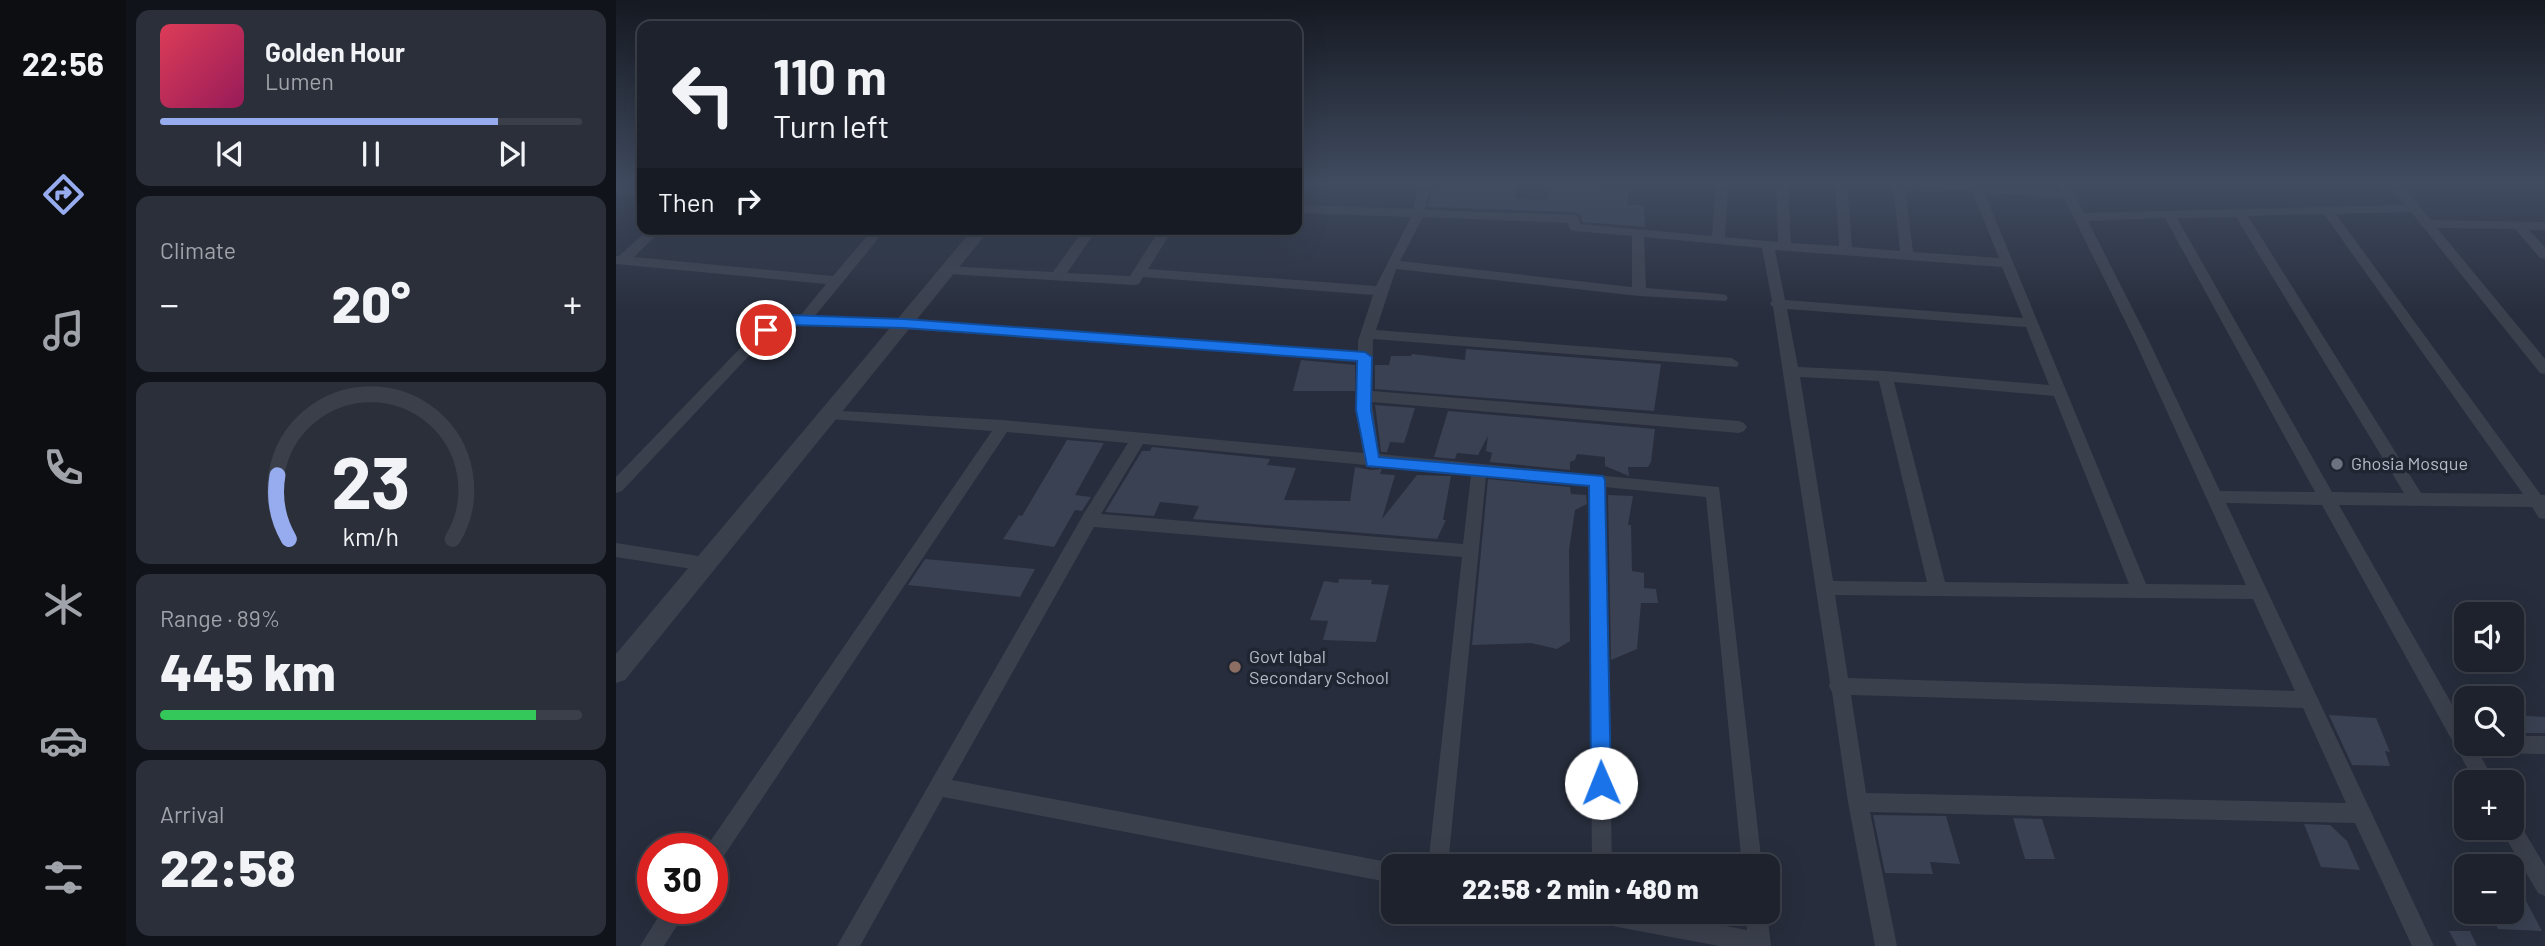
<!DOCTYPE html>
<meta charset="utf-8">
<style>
body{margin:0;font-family:Barlow,sans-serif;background:#2a2f39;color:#f1f3f6;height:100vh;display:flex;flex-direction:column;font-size:26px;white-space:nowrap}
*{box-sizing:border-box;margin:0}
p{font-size:23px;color:#a0a4aa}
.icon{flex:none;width:38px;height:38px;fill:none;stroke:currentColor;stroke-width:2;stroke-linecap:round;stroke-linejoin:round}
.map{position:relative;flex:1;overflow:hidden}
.side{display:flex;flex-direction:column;gap:10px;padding:10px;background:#101319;width:490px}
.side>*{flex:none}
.top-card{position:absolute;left:21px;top:21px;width:665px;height:214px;border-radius:14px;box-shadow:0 7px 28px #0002,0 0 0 2px #3b3f49;background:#1d222d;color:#f1f3f6;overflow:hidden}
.buttons{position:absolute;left:1838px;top:602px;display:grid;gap:14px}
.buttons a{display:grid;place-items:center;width:70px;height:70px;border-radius:14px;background:#1d222d;box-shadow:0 7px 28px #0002,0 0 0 2px #3b3f49;font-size:35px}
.speed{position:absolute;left:21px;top:833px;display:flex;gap:14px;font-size:35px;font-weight:700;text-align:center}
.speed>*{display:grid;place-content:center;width:91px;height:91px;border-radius:50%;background:#1d222d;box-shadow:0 7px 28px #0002,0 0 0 2px #3b3f49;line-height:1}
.speed .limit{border:10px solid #d22;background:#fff;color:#111}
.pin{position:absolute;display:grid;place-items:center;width:60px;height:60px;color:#fff;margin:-30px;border:4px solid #fff;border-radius:50%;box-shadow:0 2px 7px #0007}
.me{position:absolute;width:77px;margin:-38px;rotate:359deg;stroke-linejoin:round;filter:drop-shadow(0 0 5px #0008)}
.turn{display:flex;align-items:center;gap:24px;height:147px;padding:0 21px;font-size:32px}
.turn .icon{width:91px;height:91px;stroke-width:2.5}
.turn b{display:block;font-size:49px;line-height:60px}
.then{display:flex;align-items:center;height:66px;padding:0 21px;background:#0003;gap:14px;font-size:26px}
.big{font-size:52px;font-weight:800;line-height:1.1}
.side .widget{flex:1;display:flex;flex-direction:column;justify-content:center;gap:10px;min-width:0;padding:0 24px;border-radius:14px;background:#2a2f39}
.side .dial{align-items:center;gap:0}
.dial svg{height:182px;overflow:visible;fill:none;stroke:#3b3f49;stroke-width:7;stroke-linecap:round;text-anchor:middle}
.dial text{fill:#f1f3f6;stroke:none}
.song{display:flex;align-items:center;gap:21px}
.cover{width:84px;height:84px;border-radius:10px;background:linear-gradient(135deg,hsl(350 70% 55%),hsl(330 70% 35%))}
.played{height:7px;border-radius:4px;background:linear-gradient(90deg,#96acee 80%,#3b3f49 80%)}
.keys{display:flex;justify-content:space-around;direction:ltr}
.heat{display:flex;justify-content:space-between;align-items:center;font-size:38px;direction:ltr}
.charge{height:10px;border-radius:5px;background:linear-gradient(90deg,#34c759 89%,#3b3f49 0)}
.trip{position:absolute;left:765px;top:854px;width:399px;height:70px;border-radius:14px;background:#1d222d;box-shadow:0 7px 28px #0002,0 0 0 2px #3b3f49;font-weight:800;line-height:70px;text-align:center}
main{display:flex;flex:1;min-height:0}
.tab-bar{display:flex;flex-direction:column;width:126px;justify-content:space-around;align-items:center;background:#0c0e12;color:#a0a4aa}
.tab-bar .icon{width:49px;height:49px}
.tab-bar .selected{color:#96acee}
.tab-bar b{font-size:32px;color:#f1f3f6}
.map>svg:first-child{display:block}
.building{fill:#394152}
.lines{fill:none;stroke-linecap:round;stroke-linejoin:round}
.minor{fill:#3b404d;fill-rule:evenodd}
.tertiary{fill:#3b404d;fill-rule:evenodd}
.route{fill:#1a73e8;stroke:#114b97;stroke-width:2}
.worship-dot{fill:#6b7280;stroke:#202532;stroke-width:2.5}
.education-dot{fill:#8d6e63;stroke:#202532;stroke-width:2.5}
.labels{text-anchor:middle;stroke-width:7;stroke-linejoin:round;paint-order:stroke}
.poi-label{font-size:18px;fill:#b7bbc8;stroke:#202532;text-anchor:start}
</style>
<main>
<nav class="tab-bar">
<b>22:56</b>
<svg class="icon selected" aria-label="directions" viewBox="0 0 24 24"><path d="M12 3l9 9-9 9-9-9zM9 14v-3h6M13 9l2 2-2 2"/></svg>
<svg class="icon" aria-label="music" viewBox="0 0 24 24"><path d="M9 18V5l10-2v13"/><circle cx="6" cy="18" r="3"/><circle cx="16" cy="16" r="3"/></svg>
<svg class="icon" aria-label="phone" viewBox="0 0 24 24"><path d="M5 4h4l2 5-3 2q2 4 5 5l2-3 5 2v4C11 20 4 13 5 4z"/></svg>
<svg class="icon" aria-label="climate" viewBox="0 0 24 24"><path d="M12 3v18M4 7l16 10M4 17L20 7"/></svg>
<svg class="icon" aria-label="car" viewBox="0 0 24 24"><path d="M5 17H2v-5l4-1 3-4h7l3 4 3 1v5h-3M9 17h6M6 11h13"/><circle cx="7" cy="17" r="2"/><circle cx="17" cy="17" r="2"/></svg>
<svg class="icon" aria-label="filters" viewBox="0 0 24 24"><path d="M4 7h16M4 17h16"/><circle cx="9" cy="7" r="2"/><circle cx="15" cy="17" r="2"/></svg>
</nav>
<section class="side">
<div class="widget">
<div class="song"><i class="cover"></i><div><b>Golden Hour</b><p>Lumen</p></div></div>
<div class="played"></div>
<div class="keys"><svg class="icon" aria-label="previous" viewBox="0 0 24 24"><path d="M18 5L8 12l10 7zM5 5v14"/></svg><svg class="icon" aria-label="pause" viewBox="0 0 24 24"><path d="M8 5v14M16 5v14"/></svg><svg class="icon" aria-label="next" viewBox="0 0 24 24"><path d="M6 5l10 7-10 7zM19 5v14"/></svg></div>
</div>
<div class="widget"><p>Climate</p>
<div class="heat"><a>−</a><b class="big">20°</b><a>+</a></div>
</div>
<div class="widget dial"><svg viewBox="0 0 100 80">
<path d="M14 69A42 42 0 1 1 86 69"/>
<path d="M14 69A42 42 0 0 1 9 41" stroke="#96acee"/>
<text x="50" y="56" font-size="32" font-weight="700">23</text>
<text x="50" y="72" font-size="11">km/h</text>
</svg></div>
<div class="widget"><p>Range · 89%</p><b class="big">445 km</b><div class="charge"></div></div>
<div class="widget"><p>Arrival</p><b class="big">22:58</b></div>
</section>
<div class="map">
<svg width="1929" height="946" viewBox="0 0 1929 946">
<rect width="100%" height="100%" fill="#272d3c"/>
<g class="building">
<polygon points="817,184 902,184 900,199 930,200 936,184 980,184 1013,187 1011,205 1028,205 1029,227 966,222 965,215 958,212 812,207"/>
<polygon points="850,349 1045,364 1038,411 759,389 759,365 773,365 775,356 795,356 796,354 849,360"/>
<polygon points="685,360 739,365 739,391 677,391"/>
<polygon points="759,405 799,408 788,443 774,442 771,452 765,452"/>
<polygon points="832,411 1039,429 1035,462 1032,467 1012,467 1013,476 989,466 989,457 961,454 959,460 954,462 954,470 874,462 876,453 870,451 872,436 862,455 841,453 839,459 818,457"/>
<polygon points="451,440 488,443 459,495 475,497 466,511 459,510 438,547 387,539 403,515 406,516"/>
<polygon points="536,447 654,459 651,465 680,468 668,500 734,501 739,467 755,470 766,469 764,474 779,475 766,519 801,475 835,476 827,520 830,520 821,539 577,519 583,506 544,502 538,516 489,512 526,451 534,451"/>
<polygon points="872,479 954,487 955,494 970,495 971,504 959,510 953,550 954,641 941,649 915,643 856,645"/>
<polygon points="992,495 1017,496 1012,525 1015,525 1016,571 1028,573 1028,588 1040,589 1042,603 1025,603 1021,649 995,660"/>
<polygon points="309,559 419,569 404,597 292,585"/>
<polygon points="723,579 756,580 755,584 773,585 760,642 707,640 712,621 694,620 708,581 722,583"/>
<polygon points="1713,715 1760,718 1774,752 1769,751 1774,766 1736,765"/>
<polygon points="1895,715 1929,717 1929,733 1904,733 1901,730 1895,730"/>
<polygon points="1257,815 1330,816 1344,864 1314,862 1317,874 1269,873"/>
<polygon points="1397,818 1426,819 1439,859 1409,859"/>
<polygon points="1688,824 1714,825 1731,841 1744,870 1705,867"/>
<polygon points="1895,899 1909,899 1926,931 1882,929 1874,912 1895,912"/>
<polygon points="1833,931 1854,931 1861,946 1841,946"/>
</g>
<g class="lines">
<g class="minor">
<path d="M803,184H815L809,210L958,215L962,216L964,224L1096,236L1100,184H1112L1109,237L1162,242L1160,184H1172L1175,243L1223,246L1219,184H1231L1236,247L1284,251L1277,184H1289L1297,252L1383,258L1356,191L1309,188L1303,184H1365L1444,191L1441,184H1453L1468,213L1789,205L1773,184H1785L1815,220L1929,222V230H1913L1929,247V259L1924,258L1899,229L1821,228L1929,359V374L1924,373L1795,212L1720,214L1925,495H1929V519L1923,518L1916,507L1723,505L1850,729V744H1895V736H1929V754L1863,753L1879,782H1859L1706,505L1610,503L1818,946H1796L1739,823L1254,812L1281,946H1259L1232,802L1216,692L1213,686L1214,682L1157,307L1154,304L1156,301L1146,248L1028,237L1030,288L1105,294L1110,295L1112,298L1110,301L1023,296L780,269L760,330L1116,358L1123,363L1121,367L757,339L756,391L1123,421L1128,423L1131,427L1128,431L1123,433L756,402L763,454L1103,487L1146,866H1126L1090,497L989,487L996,866H976L973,486L870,476L832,866H812L846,557L478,527L336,780L777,863L785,866H777V883L327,797L244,946H221L467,515L512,443L391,432L103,863L96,866V849H89L376,431L213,419L208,418L205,414L208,410L387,420L747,453L741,410L742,361L288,329L172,325L166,326L144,344L6,491L0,493V477L134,338C151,324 162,315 184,316L210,284L0,264V256H3L33,229H47L18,257L217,276L257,229H270L199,316L288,319L742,352V341L757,295L527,277L523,284L518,285L332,274L325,270L332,266L437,272L468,229H481L451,273L514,276L544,229H557L532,269L760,286L795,217L681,213V205L797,209ZM1368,192L1448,198L1518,339L1630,585L1530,584ZM1708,214L1907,494L1805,493L1632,216ZM807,217L952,223L954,230L958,231L1016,236V287L784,261ZM1620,217L1788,493L1716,492L1561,218ZM1549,218L1699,492L1604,491L1532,339L1472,221ZM1159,250L1386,267L1407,318L1169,300ZM1171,309L1410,327L1433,385L1269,371L1182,367ZM1184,377L1263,381L1311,582L1217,581ZM1278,382L1438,396L1513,584L1329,582ZM527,444L750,465L756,468L761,466L855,475L847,544L485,514ZM1219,595L1637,599L1679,691L1232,678ZM1235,695L1687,708L1730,803L1250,793Z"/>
<polygon points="0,187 26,190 26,198 0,195"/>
<polygon points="0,543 89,557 95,559 97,564 95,569 89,571 0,557"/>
<polygon points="1895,818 1902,821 1929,866 1929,896 1922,893 1888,835 1885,828 1895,828"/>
<polygon points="48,908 72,908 48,946 24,946"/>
<polygon points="969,912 1035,912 1131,930 1129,912 1151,912 1155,946 1103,946 980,923 972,920"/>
</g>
<polygon class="tertiary" points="357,229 374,229 9,680 0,683 0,654"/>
</g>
<linearGradient id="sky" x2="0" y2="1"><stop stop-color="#151921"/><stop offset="0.58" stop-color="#414c61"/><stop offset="1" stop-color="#414c61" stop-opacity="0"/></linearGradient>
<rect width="1929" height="316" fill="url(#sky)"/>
<polygon class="route" points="173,315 288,319 749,352 756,357 755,410 763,457 987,476 989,480 995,783 992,790 985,793 978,790 975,783 973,486 751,466 740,410 741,361 288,328 173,325 150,334 143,330 156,319"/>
<circle class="worship-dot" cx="1721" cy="464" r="7"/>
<circle class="education-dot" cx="619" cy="667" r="7"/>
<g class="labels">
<g class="poi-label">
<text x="1735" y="470">Ghosia Mosque</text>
<text x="633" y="663">Govt Iqbal<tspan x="633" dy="21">Secondary School</tspan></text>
</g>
</g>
</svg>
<div class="buttons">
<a><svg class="icon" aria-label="sound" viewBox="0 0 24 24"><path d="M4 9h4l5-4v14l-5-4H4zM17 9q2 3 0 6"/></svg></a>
<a><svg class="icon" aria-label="search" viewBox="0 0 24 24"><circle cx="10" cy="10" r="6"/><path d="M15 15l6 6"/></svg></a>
<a>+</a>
<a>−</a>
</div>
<div class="speed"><div class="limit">30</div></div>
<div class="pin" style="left:150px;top:330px;background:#d93025"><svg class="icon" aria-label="arrive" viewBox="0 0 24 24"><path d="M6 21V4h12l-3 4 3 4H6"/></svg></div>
<svg class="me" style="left:985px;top:783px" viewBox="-20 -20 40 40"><circle r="19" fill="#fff"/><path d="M0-13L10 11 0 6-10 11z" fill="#1a73e8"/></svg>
<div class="trip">22:58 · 2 min · 480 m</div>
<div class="top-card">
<div class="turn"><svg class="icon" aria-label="left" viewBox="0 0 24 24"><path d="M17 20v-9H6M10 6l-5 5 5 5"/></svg><div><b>110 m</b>Turn left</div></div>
<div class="then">Then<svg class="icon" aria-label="right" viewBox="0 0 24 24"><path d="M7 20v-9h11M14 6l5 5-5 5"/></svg></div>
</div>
</div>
</main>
